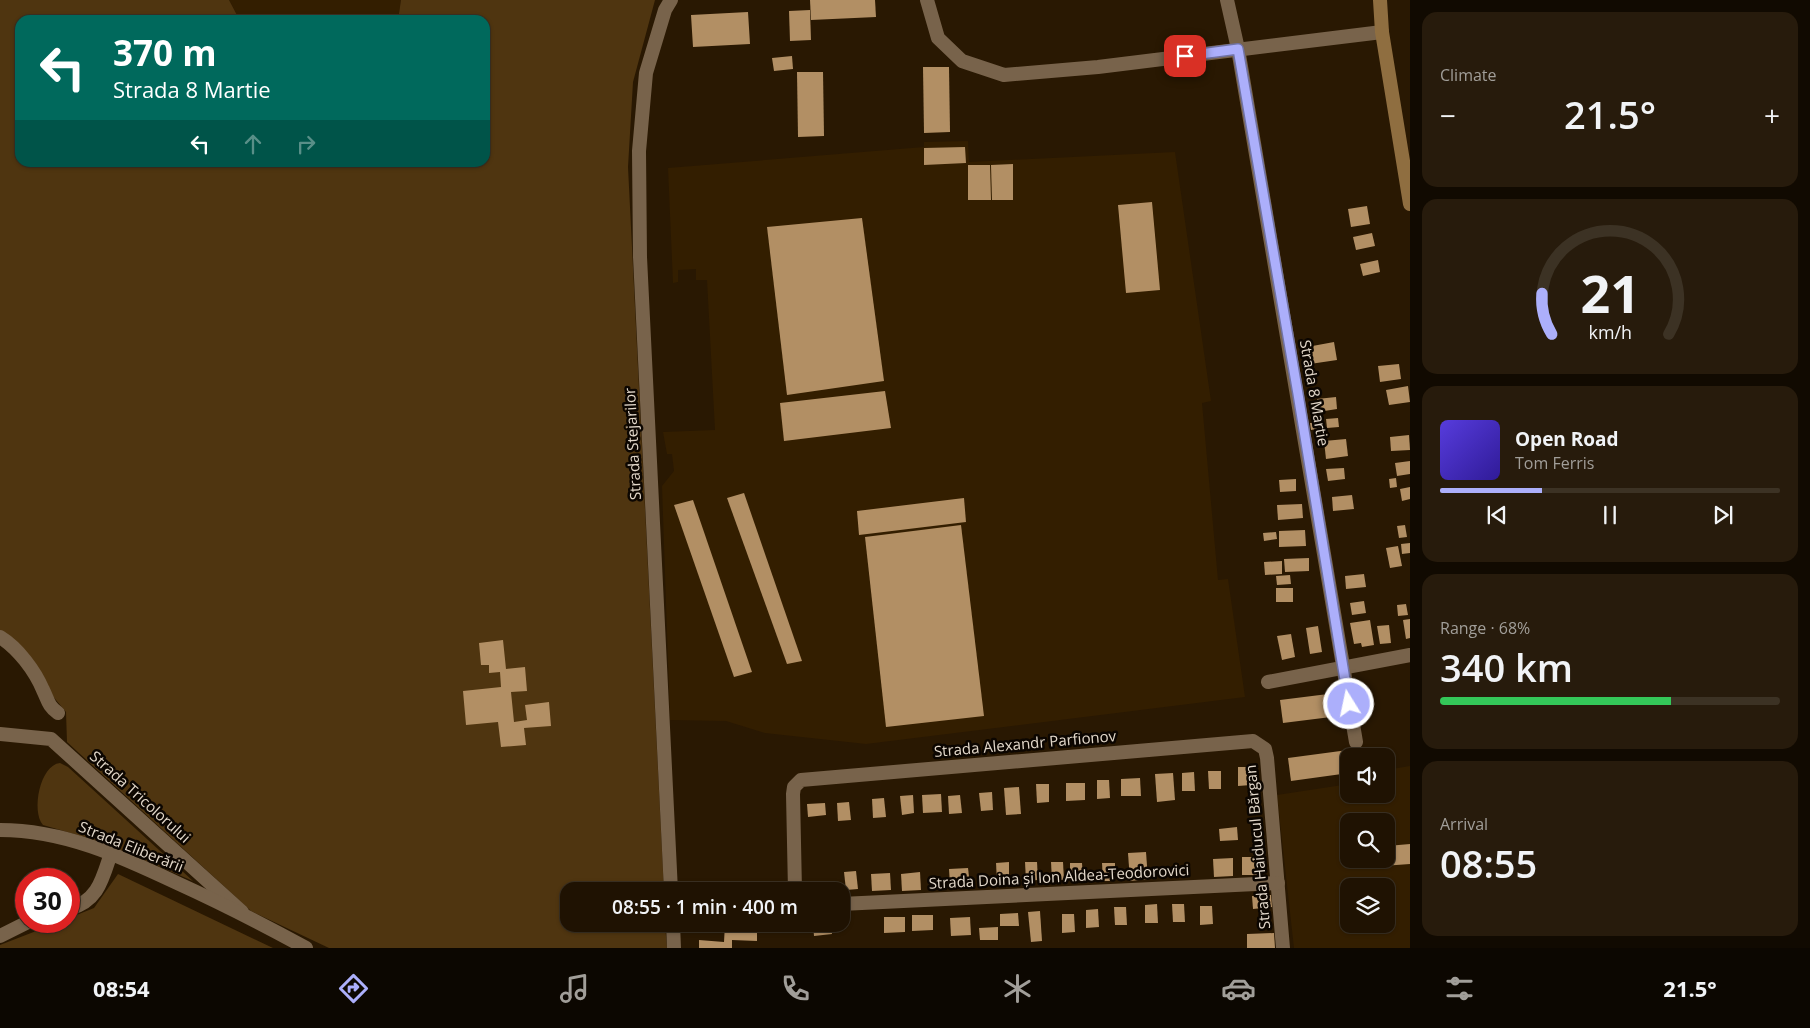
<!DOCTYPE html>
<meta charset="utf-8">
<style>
body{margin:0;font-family:"Open Sans",sans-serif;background:#271b0c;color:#f1f3f6;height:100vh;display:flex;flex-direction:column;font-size:19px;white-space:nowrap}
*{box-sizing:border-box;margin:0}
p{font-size:16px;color:#a19e99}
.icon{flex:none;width:28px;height:28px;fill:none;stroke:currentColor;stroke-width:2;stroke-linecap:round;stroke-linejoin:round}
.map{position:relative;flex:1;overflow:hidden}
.drawer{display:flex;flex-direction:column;gap:12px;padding:12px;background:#110a01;width:400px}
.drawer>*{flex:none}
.guide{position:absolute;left:15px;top:15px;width:475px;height:152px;border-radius:15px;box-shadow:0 1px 4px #0004,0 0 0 1px #3c3224;background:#00695c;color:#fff;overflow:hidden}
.fabs{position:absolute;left:1340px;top:748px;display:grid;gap:10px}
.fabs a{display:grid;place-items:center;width:55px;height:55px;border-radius:10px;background:#1f1202;box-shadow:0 1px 4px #0004,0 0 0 1px #3c3224;font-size:25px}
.speed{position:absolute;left:15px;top:868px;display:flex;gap:10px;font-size:25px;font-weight:700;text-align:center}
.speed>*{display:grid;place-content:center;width:65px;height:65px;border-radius:50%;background:#1f1202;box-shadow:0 1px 4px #0004,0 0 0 1px #3c3224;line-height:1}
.speed .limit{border:8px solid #d22;background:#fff;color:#111}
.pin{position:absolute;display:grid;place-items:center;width:42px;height:42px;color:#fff;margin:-21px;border-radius:10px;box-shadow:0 2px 8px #0006}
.me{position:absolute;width:55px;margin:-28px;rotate:350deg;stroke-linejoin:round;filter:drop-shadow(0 0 4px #0008)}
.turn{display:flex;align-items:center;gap:18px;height:105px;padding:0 15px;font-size:22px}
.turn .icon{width:65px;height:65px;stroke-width:2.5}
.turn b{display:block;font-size:35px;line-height:42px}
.lanes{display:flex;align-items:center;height:48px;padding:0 15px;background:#0003;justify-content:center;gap:25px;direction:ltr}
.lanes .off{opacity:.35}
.big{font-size:38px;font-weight:600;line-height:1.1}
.drawer .card{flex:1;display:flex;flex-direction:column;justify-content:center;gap:8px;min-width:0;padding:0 18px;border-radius:15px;background:#271b0c}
.drawer .dial{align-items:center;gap:0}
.dial svg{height:130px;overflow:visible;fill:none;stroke:#3c3224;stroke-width:7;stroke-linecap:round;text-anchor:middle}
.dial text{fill:#f1f3f6;stroke:none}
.song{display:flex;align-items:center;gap:15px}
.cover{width:60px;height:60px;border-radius:8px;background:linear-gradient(135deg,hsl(250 70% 55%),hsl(250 70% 35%))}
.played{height:5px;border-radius:2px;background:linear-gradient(90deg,#acaffb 30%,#3c3224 30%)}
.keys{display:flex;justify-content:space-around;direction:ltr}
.heat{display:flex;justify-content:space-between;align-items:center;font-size:28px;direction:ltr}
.charge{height:8px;border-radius:4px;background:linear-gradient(90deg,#34c759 68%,#3c3224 0)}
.trip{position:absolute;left:560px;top:882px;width:290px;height:50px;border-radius:15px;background:#1f1202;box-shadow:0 1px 4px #0004,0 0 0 1px #3c3224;font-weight:600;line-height:50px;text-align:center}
.tabs{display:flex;height:80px;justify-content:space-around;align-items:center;background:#0c0701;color:#a19e99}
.tabs .icon{width:35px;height:35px}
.tabs .current{color:#acaffb}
.tabs b{font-size:22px;color:#f1f3f6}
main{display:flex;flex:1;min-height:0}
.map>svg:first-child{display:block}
.built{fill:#331e00;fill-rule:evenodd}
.green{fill:#4f3510}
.building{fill:#b28f64}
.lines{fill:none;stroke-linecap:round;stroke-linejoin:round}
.minor{stroke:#78634b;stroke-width:14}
.tertiary{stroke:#78634b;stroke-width:14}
.secondary{stroke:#8f6e40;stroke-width:14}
.route-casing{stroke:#7072a3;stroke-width:12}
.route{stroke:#acaffb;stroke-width:9}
.labels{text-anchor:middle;stroke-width:5;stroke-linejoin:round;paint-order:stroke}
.street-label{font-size:15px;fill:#e3d8ca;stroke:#0c0601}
</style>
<main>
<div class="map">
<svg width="1410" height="948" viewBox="0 0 1410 948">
<rect width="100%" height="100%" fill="#291802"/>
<g class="built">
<polygon points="229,0 401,0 398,20 237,20 238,17"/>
<polygon points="968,141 969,162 1175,152 1211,401 1202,403 1218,580 1228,579 1245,697 866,744 765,733 726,721 670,720 662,486 674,471 672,454 667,454 663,432 715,430 707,280 696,280 696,269 678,270 678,282 673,283 668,168 924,147 924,142"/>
<path d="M1410,766V948H1294L1277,795L1349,784V794H1386V770ZM1349,821H1386V859H1349ZM1349,886H1386V924H1349Z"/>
</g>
<g class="green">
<polygon points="0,0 229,0 238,17 237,20 20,20 20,162 485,162 485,20 398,20 401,0 655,0 633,82 628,167 664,891 569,891 569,924 665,924 667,948 329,948 251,911 67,742 66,712 0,633"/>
<path d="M60,763L68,767L193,881L102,842L43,825C31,811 40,765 60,763Z"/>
<polygon points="118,874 273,948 0,948 0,945 62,921 69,921 69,918 94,908"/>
</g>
<g class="building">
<polygon points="810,0 875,0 876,17 811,20"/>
<polygon points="810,10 811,40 790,41 789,11"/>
<polygon points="748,12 750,44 693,47 691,15"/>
<polygon points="792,56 793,69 774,71 772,58"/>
<polygon points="923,67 949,67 950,132 924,133"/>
<polygon points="797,72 823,72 824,136 798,137"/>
<polygon points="965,147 966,163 924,165 924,148"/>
<polygon points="1013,164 1013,200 992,200 991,165"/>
<polygon points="968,165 990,165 991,200 968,200"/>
<polygon points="1152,202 1160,290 1126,293 1118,205"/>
<polygon points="1367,206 1370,224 1351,227 1348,209"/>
<polygon points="862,218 884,381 787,395 767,227"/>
<polygon points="1372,233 1375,246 1356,250 1353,237"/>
<polygon points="1378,260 1380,272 1363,276 1360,264"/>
<polygon points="1334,342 1337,360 1310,364 1307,347"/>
<polygon points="1399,364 1401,379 1380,382 1378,366"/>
<polygon points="1408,386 1410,402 1389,405 1386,390"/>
<polygon points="885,391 891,428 784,441 780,403"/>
<polygon points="1336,397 1337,409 1318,412 1317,399"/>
<polygon points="1338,418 1339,427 1327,428 1326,419"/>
<polygon points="1320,422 1321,428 1311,430 1310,423"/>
<polygon points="1409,435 1410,450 1391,451 1390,437"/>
<polygon points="1346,439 1348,456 1326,459 1324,441"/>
<polygon points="1410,461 1410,474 1397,476 1395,463"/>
<polygon points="1344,468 1345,479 1328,481 1326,469"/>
<polygon points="1396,478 1397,487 1390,488 1389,479"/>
<polygon points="1296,479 1296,491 1280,492 1279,480"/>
<polygon points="1410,487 1410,499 1402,501 1400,489"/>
<polygon points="744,493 802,661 787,664 727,498"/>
<polygon points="1352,495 1354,509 1333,511 1332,497"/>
<polygon points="964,498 966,522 859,535 857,511"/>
<polygon points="693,500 752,672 734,677 674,505"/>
<polygon points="1302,504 1303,518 1278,520 1277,505"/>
<polygon points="961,525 984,716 886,727 865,537"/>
<polygon points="1405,525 1407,537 1399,538 1397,526"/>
<polygon points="1305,530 1306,546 1279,547 1279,531"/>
<polygon points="1276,532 1277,539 1264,541 1263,533"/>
<polygon points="1410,543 1410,553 1402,554 1401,544"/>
<polygon points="1398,546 1402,566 1390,568 1386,548"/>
<polygon points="1309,558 1309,571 1285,572 1284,559"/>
<polygon points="1282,561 1282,574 1265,575 1264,562"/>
<polygon points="1364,574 1366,587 1346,589 1345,576"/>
<polygon points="1290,575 1291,584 1277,585 1276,576"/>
<rect x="1276" y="588" width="17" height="14"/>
<polygon points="1364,601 1366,613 1352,615 1350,603"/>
<polygon points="1406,604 1408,615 1398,616 1397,605"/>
<polygon points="1410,619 1410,638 1406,639 1403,620"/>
<polygon points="1370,620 1374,645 1362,647 1361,643 1354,644 1350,623"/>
<polygon points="1389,625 1391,643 1380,644 1377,626"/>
<polygon points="1318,626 1322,652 1310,654 1306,628"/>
<polygon points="1291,634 1295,657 1282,660 1277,636"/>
<polygon points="503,640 506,669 525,667 527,691 511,692 514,722 527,720 525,705 549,702 551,726 524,728 526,745 501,747 498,722 466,725 463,691 501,687 500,672 489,673 489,665 481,665 479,643"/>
<polygon points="1344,692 1347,715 1283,723 1280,700"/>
<polygon points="1348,750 1349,773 1291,781 1288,758"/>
<polygon points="1238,767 1250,767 1251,785 1238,786"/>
<polygon points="1208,771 1221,771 1221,789 1209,789"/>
<polygon points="1194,772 1195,791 1182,791 1182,773"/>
<polygon points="1173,773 1175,800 1157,802 1155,774"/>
<polygon points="1140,778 1141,796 1121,796 1121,779"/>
<polygon points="1097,780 1109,780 1110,798 1097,799"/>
<polygon points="1066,783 1085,783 1085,800 1066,801"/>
<polygon points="1036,784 1049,784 1049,802 1037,803"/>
<polygon points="1019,787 1021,814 1006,815 1004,788"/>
<polygon points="992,792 993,810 981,811 979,793"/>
<polygon points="941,794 942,812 923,813 922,795"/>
<polygon points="913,795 914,813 902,815 900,796"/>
<polygon points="960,795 962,813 949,814 948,796"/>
<polygon points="884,798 886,817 873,818 872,799"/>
<polygon points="849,802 851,820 838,821 837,803"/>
<polygon points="825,803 826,815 808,817 807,804"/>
<polygon points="1237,827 1238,840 1220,841 1219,829"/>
<polygon points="1410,844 1410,864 1355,868 1354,859 1386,859 1387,846"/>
<polygon points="1146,852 1148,879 1130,881 1128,853"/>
<polygon points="1242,857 1261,857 1262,875 1242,875"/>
<polygon points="1233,858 1233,876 1214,877 1213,859"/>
<polygon points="1009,862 1009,881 997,881 996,863"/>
<polygon points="1025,862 1037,862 1038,880 1026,881"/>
<polygon points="1051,862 1063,862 1064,880 1052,880"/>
<polygon points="1070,863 1082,863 1083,881 1070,881"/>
<polygon points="1102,863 1115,863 1115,881 1103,881"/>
<polygon points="968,868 970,885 950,886 949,869"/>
<polygon points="856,871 858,889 846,890 844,872"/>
<polygon points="920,872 921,890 902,891 901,874"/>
<polygon points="890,873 891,890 872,891 871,874"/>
<polygon points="1271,895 1272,907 1253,909 1252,896"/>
<polygon points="1157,904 1158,923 1145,923 1145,905"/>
<polygon points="1172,904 1184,904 1185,922 1173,922"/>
<polygon points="1200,906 1212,906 1213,924 1200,925"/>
<polygon points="1114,907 1126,907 1127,925 1115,925"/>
<polygon points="1098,909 1099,927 1086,928 1086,910"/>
<polygon points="1040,911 1042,941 1031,942 1028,912"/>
<polygon points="1018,913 1019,926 1000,926 1000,914"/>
<polygon points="1062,914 1074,914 1075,932 1062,933"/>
<polygon points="912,915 933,915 933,930 912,931"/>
<polygon points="884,917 905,917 905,932 884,933"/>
<polygon points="970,917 971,935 951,936 950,918"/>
<polygon points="725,924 757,924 757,941 732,940 732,948 699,948 699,940 724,942"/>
<polygon points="813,924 831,924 832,934 814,936"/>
<polygon points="998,927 998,940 980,940 979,928"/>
<polygon points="1274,933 1275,948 1247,948 1247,934"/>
</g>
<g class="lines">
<g class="minor">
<polyline points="927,0 938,38 962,61 1004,75 1098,67 1382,32"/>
<polyline points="1227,0 1238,49 1356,742"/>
<path d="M0,637C18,648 35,671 43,690C48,700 48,706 58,713"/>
<polyline points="1268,682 1410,655"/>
<polyline points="0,734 51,739 242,912"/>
<polyline points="671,891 640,257 639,151 646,73 665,10 671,0"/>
<polyline points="795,891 793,794 794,787 801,780 1253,741 1265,749 1267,758 1283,948"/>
<polyline points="841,904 1278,883"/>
<path d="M69,909C98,901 102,880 111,853"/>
<polyline points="673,924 674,948"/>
<polyline points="0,936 30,921"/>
</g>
<path class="tertiary" d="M0,830C64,830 120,856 177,883C221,903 264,925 306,948"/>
<polyline class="secondary" points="1380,0 1382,32 1410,204"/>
</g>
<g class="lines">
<defs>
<polyline id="route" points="1185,56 1238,49 1298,394 1349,704"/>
</defs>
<use href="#route" class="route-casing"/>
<use href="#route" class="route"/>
</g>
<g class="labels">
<g class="street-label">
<text transform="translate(1314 393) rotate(80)" y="5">Strada 8 Martie</text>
<text transform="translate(633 444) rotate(-93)" y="5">Strada Stejarilor</text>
<text transform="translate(1025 744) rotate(-5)" y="5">Strada Alexandr Parfionov</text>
<text transform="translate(140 797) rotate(42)" y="5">Strada Tricolorului</text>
<text transform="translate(131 847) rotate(22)" y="5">Strada Eliberării</text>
<text transform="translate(1258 847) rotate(-95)" y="5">Strada Haiducul Bărgan</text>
<text transform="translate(1059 877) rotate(-3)" y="5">Strada Doina și Ion Aldea-Teodorovici</text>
</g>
</g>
</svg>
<div class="fabs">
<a><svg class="icon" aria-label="sound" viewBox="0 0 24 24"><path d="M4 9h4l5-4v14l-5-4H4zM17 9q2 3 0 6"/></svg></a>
<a><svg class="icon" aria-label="search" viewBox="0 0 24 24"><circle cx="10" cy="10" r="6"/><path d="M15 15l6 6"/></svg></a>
<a><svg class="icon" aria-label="layers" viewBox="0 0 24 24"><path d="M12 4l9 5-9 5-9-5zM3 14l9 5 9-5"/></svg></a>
</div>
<div class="speed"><div class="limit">30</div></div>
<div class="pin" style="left:1185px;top:56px;background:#d93025"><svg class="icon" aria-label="arrive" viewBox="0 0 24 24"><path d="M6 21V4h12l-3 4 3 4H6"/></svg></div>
<svg class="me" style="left:1349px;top:704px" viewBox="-20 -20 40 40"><circle r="17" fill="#acaffb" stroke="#fff" stroke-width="3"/><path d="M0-11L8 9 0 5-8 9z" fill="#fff"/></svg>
<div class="trip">08:55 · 1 min · 400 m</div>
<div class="guide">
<div class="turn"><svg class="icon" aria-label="left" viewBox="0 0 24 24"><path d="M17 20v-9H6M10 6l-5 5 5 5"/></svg><div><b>370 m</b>Strada 8 Martie</div></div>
<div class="lanes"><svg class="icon" aria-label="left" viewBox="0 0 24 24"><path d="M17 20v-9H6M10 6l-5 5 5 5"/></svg><svg class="icon off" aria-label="ahead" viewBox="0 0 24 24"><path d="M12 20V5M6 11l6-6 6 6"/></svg><svg class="icon off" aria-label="right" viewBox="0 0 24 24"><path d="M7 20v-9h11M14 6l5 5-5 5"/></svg></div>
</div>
</div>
<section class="drawer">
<div class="card"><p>Climate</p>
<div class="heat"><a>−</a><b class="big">21.5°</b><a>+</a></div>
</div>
<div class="card dial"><svg viewBox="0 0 100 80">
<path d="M14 69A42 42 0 1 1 86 69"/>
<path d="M14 69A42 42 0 0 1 8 44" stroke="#acaffb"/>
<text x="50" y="56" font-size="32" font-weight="700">21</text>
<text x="50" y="72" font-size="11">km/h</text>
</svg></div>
<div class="card">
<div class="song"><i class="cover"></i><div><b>Open Road</b><p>Tom Ferris</p></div></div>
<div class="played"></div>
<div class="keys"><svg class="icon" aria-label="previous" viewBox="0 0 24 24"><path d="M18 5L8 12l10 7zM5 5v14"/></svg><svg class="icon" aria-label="pause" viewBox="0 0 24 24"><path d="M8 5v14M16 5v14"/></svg><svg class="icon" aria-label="next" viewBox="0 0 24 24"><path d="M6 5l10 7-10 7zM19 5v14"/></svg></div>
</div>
<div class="card"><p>Range · 68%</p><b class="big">340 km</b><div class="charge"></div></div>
<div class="card"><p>Arrival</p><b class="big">08:55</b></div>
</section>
</main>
<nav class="tabs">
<b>08:54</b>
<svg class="icon current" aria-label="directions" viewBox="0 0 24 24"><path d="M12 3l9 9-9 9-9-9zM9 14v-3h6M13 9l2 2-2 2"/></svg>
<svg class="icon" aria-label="music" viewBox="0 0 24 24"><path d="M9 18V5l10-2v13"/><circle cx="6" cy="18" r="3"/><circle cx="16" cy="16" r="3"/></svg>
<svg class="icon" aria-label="phone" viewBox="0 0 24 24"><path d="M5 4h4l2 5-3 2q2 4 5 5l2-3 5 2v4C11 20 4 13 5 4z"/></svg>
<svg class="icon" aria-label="climate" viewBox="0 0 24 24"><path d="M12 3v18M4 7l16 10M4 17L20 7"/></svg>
<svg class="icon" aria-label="car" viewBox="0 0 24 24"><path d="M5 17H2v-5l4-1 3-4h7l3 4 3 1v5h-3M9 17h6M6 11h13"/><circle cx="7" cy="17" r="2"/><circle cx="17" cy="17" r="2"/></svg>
<svg class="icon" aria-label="filters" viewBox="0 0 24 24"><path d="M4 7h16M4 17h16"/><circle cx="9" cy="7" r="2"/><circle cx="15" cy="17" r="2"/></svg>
<b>21.5°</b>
</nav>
